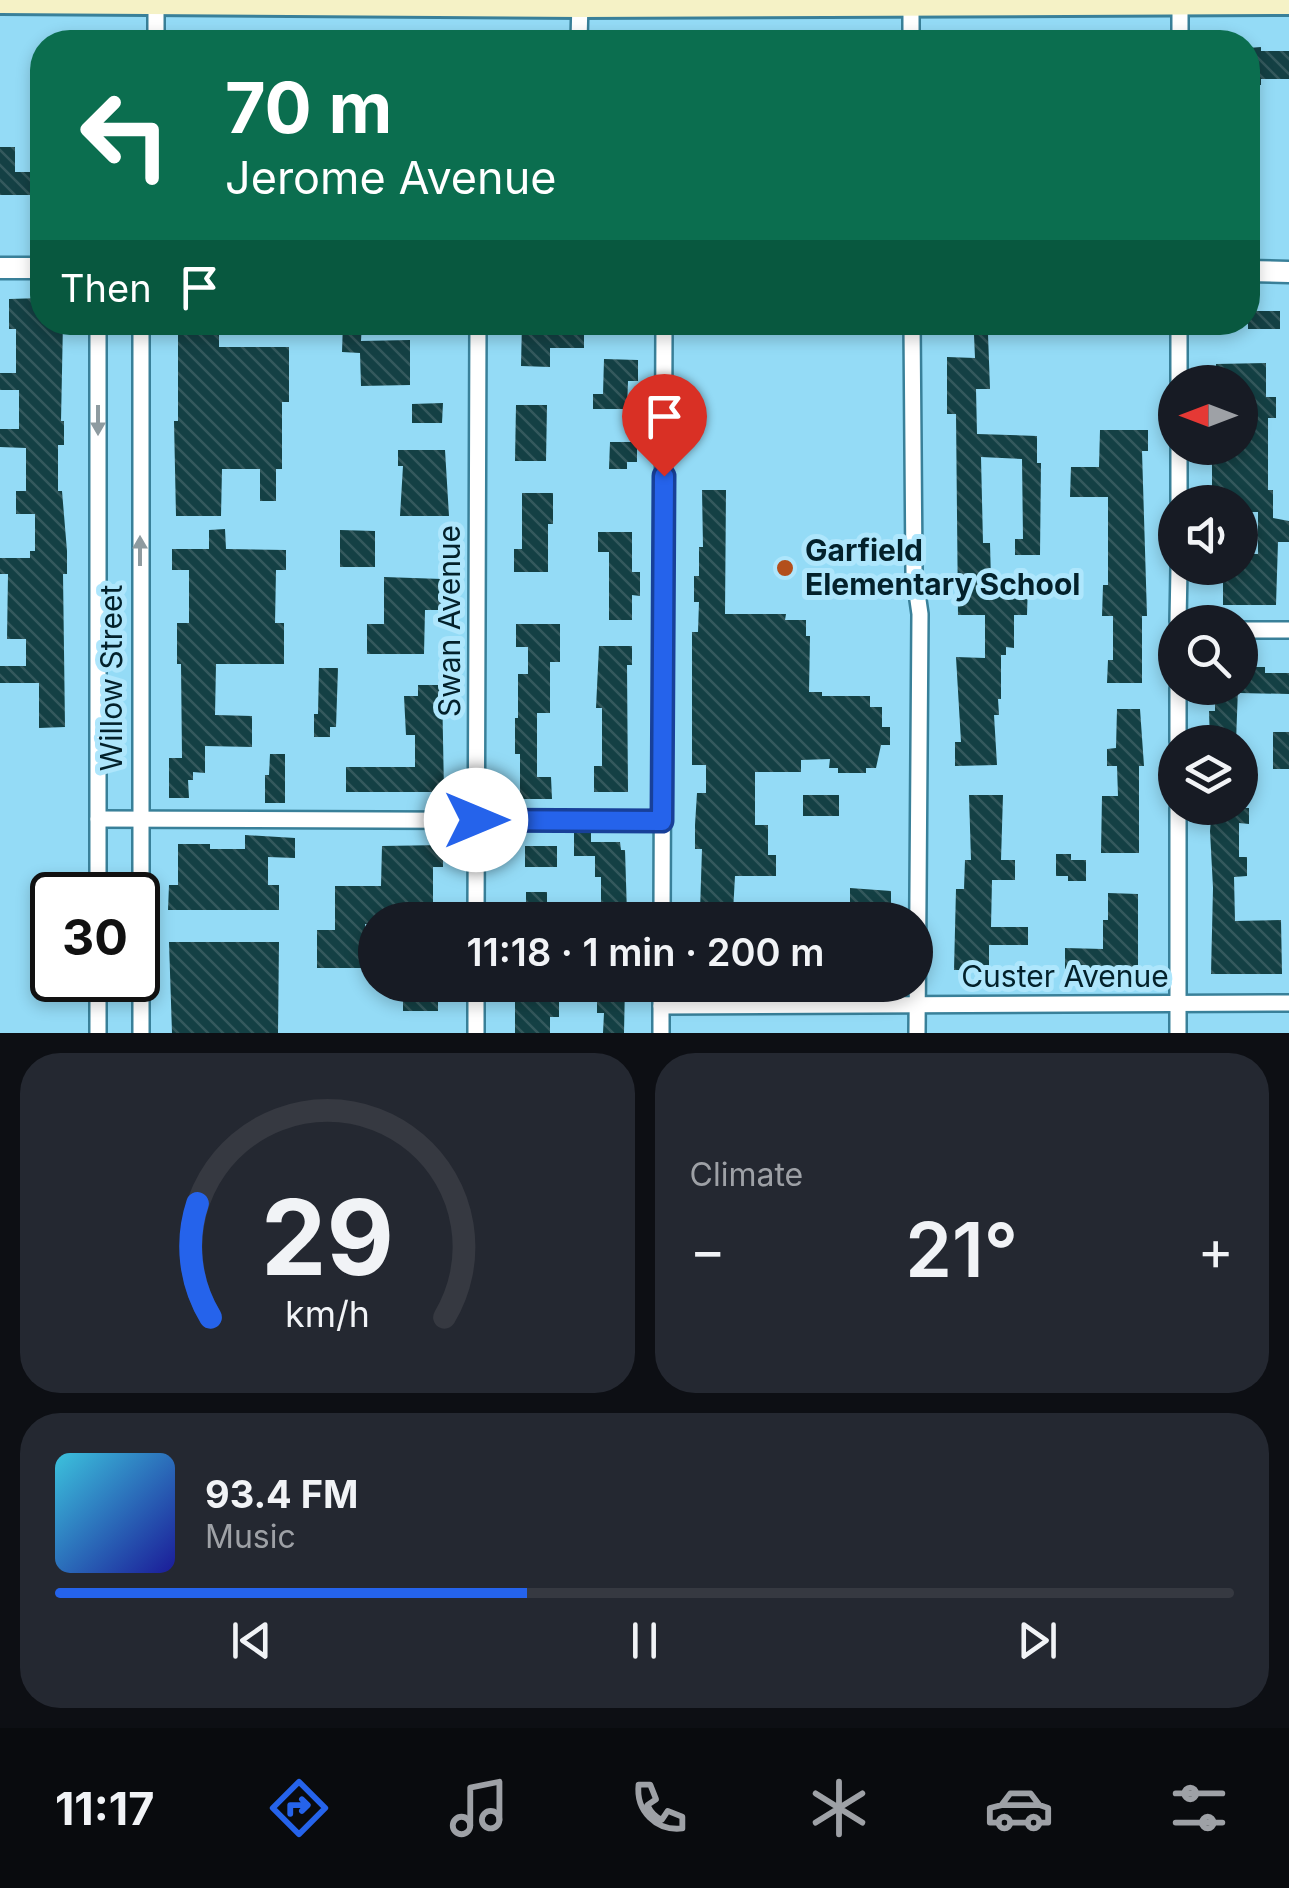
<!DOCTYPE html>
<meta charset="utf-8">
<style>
body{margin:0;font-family:Inter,sans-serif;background:#242831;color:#f1f3f6;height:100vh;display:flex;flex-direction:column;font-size:38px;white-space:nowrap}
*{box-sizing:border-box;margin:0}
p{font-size:32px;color:#9ea1a6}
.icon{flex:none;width:55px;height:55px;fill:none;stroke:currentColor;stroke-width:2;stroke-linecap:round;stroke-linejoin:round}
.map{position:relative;height:1033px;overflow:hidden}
.side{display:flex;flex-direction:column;gap:20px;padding:20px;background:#0d0f14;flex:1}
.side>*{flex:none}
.banner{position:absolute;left:30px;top:30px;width:1230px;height:305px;border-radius:40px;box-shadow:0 5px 15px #0003;background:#0b6e4f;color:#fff;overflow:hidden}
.needle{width:65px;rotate:270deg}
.controls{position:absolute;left:1158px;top:365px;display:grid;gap:20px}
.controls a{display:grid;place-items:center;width:100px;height:100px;border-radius:50%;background:#171b24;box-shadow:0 5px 15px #0003;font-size:50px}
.speed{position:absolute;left:30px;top:872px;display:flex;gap:20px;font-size:50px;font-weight:700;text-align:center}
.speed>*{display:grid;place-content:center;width:130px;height:130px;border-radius:50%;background:#171b24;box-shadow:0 5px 15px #0003;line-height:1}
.speed .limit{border:5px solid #111;border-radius:15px;background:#fff;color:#111}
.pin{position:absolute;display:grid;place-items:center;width:85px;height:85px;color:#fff;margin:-102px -42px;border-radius:50% 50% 50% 0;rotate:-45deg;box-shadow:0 0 10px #0007}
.pin .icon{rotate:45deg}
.me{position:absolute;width:110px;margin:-55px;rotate:90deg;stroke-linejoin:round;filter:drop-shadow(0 0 8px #0008)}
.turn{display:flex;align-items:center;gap:35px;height:210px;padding:0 30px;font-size:45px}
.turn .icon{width:130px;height:130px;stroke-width:2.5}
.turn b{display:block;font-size:70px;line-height:85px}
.then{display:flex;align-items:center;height:95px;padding:0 30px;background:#0003;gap:20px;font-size:38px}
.big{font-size:75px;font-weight:600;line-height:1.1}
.side .card{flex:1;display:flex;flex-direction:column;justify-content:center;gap:15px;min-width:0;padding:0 35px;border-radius:40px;background:#242831}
.side .dial{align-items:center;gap:0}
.dial svg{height:260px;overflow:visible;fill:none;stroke:#363941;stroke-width:7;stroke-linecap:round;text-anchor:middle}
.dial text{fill:#f1f3f6;stroke:none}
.song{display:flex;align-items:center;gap:30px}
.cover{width:120px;height:120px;border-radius:15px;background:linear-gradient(135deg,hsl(190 70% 55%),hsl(240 70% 35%))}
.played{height:10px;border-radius:5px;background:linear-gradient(90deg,#2563eb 40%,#363941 40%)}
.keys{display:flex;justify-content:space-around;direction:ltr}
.heat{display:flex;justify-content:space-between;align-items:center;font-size:55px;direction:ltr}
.side .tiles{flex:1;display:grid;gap:20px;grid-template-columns:1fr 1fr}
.card:last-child{grid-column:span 2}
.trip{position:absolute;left:358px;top:902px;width:575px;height:100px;border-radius:50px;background:#171b24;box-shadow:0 5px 15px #0003;font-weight:600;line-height:100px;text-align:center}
.dock{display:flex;height:160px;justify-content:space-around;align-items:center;background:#090b0e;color:#9ea1a6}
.dock .icon{width:70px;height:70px}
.dock .selected{color:#2563eb}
.dock b{font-size:45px;color:#f1f3f6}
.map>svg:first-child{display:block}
.building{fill:url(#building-back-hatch)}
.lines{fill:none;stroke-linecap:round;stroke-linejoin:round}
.minor-casing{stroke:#398099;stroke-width:20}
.tertiary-casing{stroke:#398099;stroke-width:25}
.secondary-casing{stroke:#398099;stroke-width:28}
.minor{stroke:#fff;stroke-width:15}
.tertiary{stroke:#fff;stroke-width:20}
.secondary{stroke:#f5f2c6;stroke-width:22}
.oneway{fill:#8e9ba0}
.route-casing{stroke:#184099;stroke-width:25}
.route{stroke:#2563eb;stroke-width:18}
.poi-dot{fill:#b34f1c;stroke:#aee6fc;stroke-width:4}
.labels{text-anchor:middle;stroke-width:10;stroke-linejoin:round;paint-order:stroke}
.poi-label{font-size:30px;font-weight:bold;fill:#03212b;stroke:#aee6fc;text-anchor:start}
.street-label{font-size:30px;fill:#03212b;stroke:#aee6fc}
</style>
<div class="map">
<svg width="1289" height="1033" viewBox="0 0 1289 1033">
<defs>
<pattern id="building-back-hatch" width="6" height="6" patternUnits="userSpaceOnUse" patternTransform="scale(2.5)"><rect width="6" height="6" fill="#144044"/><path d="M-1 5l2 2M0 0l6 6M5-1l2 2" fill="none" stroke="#34595d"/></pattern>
</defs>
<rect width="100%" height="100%" fill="#94dbf6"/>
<g class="building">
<polygon points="1261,47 1261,51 1289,51 1289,79 1261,79 1261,85 1248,85 1248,48"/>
<polygon points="0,147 15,147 15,172 31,172 31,195 0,195"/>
<polygon points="42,298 42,322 63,322 61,421 64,421 64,445 58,445 58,491 62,491 67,551 67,574 63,574 65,727 39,728 39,683 0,683 0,666 26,666 26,639 7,639 8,574 0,574 0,558 30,558 30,551 35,551 35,514 16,514 16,491 26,491 26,448 0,447 0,429 19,429 19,390 0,390 0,373 16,373 16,329 9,329 9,299"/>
<rect x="1248" y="311" width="32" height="18"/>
<polygon points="178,322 219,322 219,347 289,347 289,402 282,402 282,469 276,469 276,501 260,501 260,469 222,469 221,516 176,516 174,421 178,421"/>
<polygon points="343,322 362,322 361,341 410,340 410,385 361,386 360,353 342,352"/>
<polygon points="522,322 584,322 584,348 550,348 550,367 521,366"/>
<polygon points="988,334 990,389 976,389 977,434 1037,436 1037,463 1041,463 1040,555 1015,555 1015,539 1023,539 1022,459 981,457 983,543 990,543 991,581 1028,581 1027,615 1014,615 1014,648 1006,647 1006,655 1001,655 1001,699 998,699 999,715 994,715 997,765 955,766 955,742 961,742 956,657 985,658 985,615 958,615 956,414 947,414 947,357 975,358 974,335"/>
<polygon points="604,359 638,360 638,381 628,381 627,409 593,409 593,394 603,394"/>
<polygon points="1266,363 1266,397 1276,397 1276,418 1268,418 1268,490 1273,490 1273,518 1289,521 1289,542 1278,542 1276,605 1223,605 1223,568 1240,568 1240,554 1258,554 1258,512 1242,512 1240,502 1212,502 1212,448 1240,448 1240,382 1216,382 1216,364"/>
<polygon points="443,403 442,423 412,423 412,404"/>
<polygon points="516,405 547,405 546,461 515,461"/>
<polygon points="1100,430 1148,430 1148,451 1142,451 1147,616 1142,616 1142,683 1107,683 1108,660 1113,660 1113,616 1102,616 1103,585 1108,585 1108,497 1070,497 1071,467 1099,467"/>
<polygon points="610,442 637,442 637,462 627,462 627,469 609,469"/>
<polygon points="398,450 445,450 449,516 400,516 403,466 398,466"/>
<polygon points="702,490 726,490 725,614 786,614 785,620 806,620 806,636 810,636 809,692 822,692 822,696 870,696 870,707 882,707 882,727 890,727 890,745 881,745 876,768 866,768 866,773 838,773 838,768 829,768 830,759 801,760 801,772 755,772 755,825 768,825 768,855 776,855 776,876 735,876 733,912 700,911 702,849 695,849 695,825 697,793 706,793 706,765 692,765 692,632 698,632 699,602 694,602 694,576 699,576 699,547 703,547"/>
<polygon points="522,493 553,493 553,524 548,524 548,572 514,572 514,549 522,549"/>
<polygon points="225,529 226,549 286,550 286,570 276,570 275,623 284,623 284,664 216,664 215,715 252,716 252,747 205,746 205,773 193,772 193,780 188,780 189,798 169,798 169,758 182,758 181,664 177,664 177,623 189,623 189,570 172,570 172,549 209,549 209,530"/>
<polygon points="340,530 375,531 375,567 340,567"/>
<polygon points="598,532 632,532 632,572 640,572 640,596 632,595 632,620 609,620 609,552 598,552"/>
<polygon points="384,577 442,579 442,593 448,593 448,610 425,610 424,654 367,654 367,624 384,624"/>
<polygon points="516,624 560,624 560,662 550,662 550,713 537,713 537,777 551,777 552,799 520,799 520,754 515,754 515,718 518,718 518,674 528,674 528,647 516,647"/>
<polygon points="599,646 632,646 632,665 627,665 628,792 594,792 594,766 602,766 602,708 596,708"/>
<polygon points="1240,667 1265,667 1265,673 1289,673 1289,694 1240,693"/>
<polygon points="319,668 338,668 336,727 330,727 330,737 314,737 314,714 318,714"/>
<polygon points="418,685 442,685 444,792 346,792 346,767 415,767 415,735 406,735 404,696 418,696"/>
<polygon points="1215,688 1238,688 1236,742 1210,742 1209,711 1215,711"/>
<polygon points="1117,709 1140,709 1144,766 1139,766 1139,853 1101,853 1102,796 1118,796 1117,766 1107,766 1107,749 1116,748"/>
<rect x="1273" y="732" width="16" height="37"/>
<polygon points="270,754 285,754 285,803 265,803 265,775 269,775"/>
<rect x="803" y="795" width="36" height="21"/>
<polygon points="969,795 1003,795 1001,860 1015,860 1015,880 992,880 991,927 1028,927 1028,945 989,945 989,970 954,970 956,889 964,889 965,860 971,860"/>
<polygon points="1212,808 1249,808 1249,824 1239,823 1239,857 1247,857 1247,876 1234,877 1235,921 1281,920 1282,974 1211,974 1213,888 1210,831"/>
<polygon points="574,832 591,832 591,842 620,842 621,850 625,850 627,914 601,914 601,877 595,877 595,856 574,856"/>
<polygon points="245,835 295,838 295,858 268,857 268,885 279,885 279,910 168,910 169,885 178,885 178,844 210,844 210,849 245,849"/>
<polygon points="443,845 443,867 433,867 433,920 375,920 375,924 365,924 365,968 317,968 317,930 335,930 335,886 381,886 382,846"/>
<rect x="525" y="846" width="32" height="21"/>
<polygon points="1056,854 1071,854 1071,860 1086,860 1086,881 1068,881 1068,876 1056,876"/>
<polygon points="850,888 891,891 891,906 865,909 865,905 850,905"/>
<polygon points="526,892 547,892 547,902 572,902 572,920 526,920"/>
<polygon points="1108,893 1138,894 1138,973 1065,969 1065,948 1103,949 1103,920 1108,920"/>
<polygon points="169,942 279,942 278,1033 172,1033"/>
<rect x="403" y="985" width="35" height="26"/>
<polygon points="530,985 559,985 559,1017 550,1017 550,1033 515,1033 515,997 530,997"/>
<polygon points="597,985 625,985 624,1033 603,1033 604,1013 597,1013"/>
</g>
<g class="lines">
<defs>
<g id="minor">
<polyline points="911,0 911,42"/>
<polyline points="156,42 156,0"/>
<polyline points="579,42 580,0"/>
<polyline points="1180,42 1180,0"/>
<polyline points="98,322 98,895"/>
<polyline points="912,322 914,572 920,614 917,1033"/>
<polyline points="1179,382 1179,322"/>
<polyline points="1179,502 1179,448"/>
<polyline points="1178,622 1179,568"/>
<polyline points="1240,630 1289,630"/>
<polyline points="1178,742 1178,688"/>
<polyline points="98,819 662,821"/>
<polyline points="476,920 478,322"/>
<polyline points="662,920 664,322"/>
<polyline points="98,980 98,1033"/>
<polyline points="661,1006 1289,1003"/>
<polyline points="141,1033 141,322"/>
<polyline points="476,1033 476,985"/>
<polyline points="661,1033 661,985"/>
<polyline points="1178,1033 1178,808"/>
</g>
<g id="tertiary">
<polyline points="0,268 42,268"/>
<polyline points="1248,271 1289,272"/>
</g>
<polyline id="secondary" points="0,2 580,6 1289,3"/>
</defs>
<use href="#minor" class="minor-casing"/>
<use href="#tertiary" class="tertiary-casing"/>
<use href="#secondary" class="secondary-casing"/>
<use href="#minor" class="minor"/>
<use href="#tertiary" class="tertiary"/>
<use href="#secondary" class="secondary"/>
</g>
<defs><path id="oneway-solid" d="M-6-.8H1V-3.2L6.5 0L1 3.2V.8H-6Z" transform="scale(2.5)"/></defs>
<g class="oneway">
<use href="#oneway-solid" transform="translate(98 420) rotate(90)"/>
<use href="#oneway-solid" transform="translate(140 551) rotate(-90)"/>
</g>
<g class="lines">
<defs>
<polyline id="route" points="476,820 662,821 664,476"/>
</defs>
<use href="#route" class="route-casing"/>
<use href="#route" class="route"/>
</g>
<circle class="poi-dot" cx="785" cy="568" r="10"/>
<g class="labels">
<g class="poi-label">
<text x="805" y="561">Garfield<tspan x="805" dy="34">Elementary School</tspan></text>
</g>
<g class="street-label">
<text transform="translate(450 621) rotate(-90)" y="10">Swan Avenue</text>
<text transform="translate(112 678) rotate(-90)" y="10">Willow Street</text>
<text x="1065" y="987">Custer Avenue</text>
</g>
</g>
</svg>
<div class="controls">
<a><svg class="needle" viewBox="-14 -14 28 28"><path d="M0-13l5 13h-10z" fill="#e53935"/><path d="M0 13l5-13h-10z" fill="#9ea1a6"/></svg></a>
<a><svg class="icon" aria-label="sound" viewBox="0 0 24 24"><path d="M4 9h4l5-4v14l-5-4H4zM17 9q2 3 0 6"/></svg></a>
<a><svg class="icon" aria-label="search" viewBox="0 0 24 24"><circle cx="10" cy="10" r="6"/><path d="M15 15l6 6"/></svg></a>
<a><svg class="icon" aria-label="layers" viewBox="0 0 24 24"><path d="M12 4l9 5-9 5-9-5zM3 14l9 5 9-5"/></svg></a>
</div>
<div class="speed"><div class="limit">30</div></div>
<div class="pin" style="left:664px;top:476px;background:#d93025"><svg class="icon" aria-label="arrive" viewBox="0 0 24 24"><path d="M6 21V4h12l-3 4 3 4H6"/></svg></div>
<svg class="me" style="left:476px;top:820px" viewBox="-20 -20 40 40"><circle r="19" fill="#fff"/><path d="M0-13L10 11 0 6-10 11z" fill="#2563eb"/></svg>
<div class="trip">11:18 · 1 min · 200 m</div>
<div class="banner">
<div class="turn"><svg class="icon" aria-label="left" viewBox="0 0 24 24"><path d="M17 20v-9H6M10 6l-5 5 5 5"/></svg><div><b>70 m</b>Jerome Avenue</div></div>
<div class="then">Then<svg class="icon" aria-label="arrive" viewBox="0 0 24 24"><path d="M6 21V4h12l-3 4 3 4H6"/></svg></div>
</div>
</div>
<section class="side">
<div class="tiles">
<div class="card dial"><svg viewBox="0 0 100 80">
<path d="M14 69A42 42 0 1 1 86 69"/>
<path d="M14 69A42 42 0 0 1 10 34" stroke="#2563eb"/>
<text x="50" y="56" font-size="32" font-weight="700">29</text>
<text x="50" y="72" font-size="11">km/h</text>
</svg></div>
<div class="card"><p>Climate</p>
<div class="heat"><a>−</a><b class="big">21°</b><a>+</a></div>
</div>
<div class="card">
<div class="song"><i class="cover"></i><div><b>93.4 FM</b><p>Music</p></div></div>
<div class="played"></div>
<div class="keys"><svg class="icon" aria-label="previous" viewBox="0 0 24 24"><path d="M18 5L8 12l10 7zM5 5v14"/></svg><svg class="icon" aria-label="pause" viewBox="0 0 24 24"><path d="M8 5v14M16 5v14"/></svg><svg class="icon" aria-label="next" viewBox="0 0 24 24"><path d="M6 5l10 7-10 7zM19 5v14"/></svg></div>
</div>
</div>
</section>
<nav class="dock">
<b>11:17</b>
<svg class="icon selected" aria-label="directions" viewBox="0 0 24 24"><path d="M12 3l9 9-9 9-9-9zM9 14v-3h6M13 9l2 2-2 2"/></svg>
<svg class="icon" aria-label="music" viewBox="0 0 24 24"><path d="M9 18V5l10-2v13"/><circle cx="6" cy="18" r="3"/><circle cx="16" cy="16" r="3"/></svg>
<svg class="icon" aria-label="phone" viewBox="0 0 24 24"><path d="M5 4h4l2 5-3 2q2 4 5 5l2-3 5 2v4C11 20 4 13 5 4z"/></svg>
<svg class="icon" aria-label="climate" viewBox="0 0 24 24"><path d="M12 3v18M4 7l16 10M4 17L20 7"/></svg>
<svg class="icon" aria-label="car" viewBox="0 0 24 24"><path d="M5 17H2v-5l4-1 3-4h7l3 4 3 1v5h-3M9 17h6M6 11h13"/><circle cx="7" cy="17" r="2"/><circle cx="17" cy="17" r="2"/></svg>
<svg class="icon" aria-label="filters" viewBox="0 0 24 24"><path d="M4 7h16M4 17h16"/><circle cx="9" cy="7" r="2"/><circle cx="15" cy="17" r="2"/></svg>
</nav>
